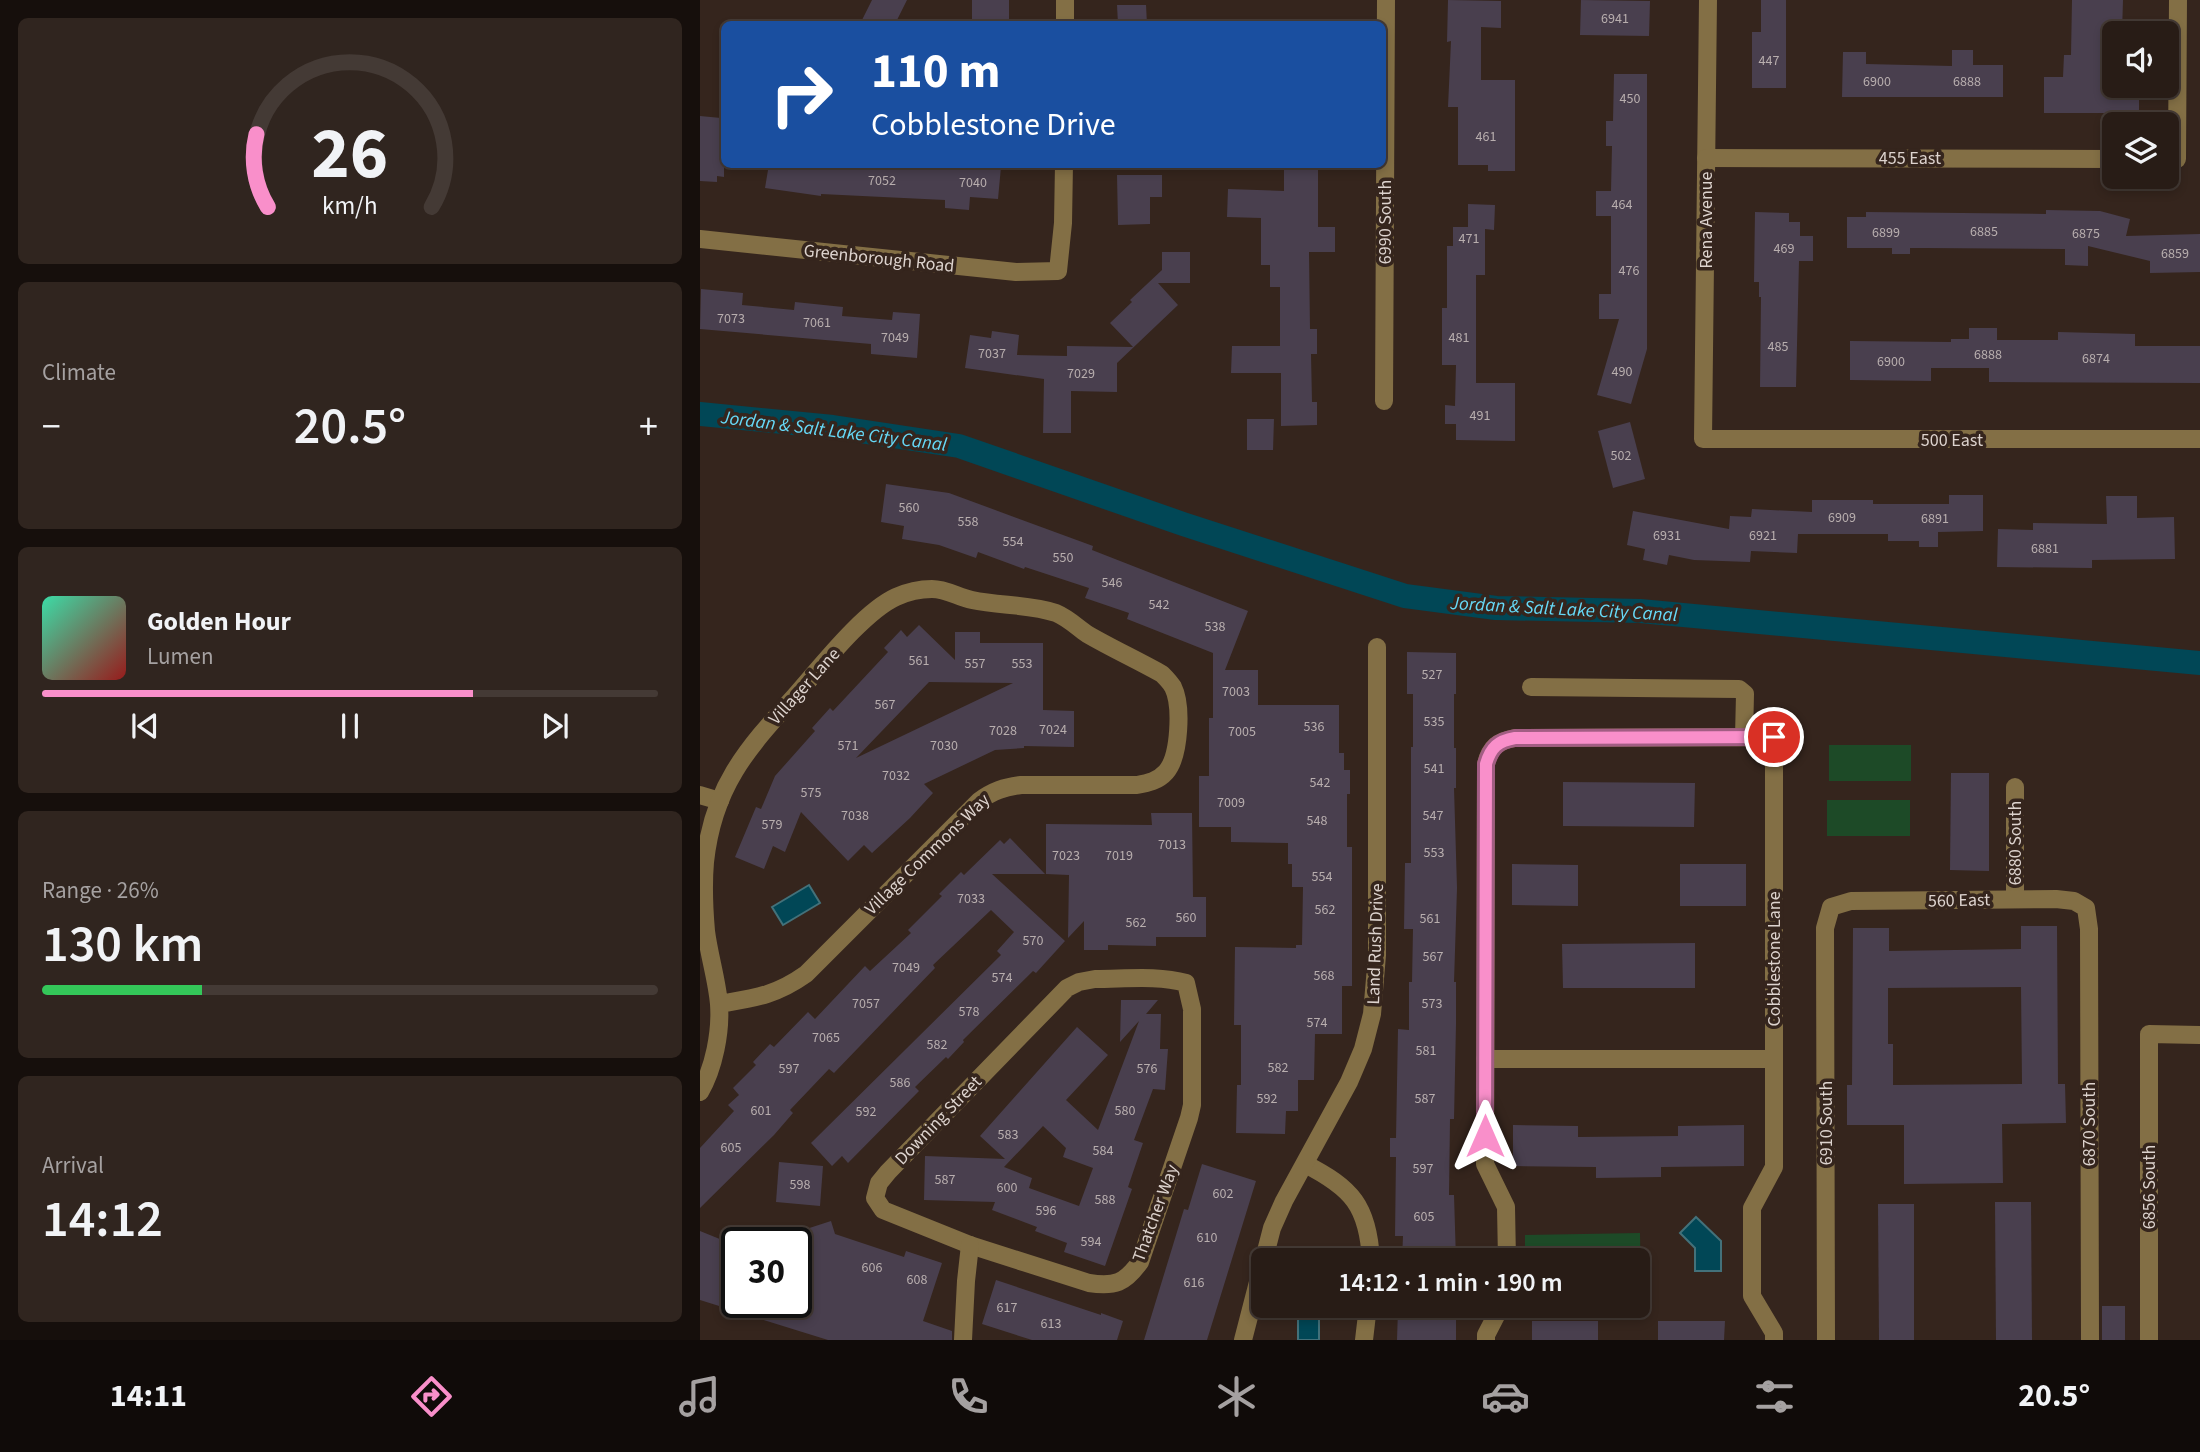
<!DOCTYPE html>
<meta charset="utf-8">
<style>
body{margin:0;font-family:"Source Sans 3",sans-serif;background:#30251f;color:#f1f3f6;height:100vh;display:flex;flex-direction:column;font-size:26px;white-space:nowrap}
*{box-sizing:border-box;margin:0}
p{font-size:23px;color:#a5a1a1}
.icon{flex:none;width:38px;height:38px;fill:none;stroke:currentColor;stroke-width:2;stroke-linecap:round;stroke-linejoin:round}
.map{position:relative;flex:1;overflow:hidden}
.sheet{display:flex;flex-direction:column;gap:18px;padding:18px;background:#160f0c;width:700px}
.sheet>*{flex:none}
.guide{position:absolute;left:21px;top:21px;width:665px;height:147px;border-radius:10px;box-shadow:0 4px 10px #0003,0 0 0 2px #443a35;background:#1a4fa0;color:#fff;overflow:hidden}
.tools{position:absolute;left:1402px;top:21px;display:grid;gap:14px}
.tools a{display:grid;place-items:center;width:77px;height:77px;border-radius:10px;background:#281c16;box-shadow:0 4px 10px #0003,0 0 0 2px #443a35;font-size:35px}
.speed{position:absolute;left:21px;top:1227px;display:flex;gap:14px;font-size:35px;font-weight:700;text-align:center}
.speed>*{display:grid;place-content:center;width:91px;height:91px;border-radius:50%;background:#281c16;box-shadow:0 4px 10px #0003,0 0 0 2px #443a35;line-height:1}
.speed .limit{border:4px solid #111;border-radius:10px;background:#fff;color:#111}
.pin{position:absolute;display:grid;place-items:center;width:60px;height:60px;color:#fff;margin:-30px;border:4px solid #fff;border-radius:50%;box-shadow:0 2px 7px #0007}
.me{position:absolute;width:77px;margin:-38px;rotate:0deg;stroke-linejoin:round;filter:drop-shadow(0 0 5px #0008)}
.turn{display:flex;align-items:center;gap:24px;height:147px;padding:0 35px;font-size:32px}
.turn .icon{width:91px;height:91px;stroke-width:2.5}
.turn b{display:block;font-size:49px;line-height:60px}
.big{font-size:52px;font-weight:600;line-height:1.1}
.sheet .card{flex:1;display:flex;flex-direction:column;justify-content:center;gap:10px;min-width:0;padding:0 24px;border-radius:10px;background:#30251f}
.sheet .dial{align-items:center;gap:0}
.dial svg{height:182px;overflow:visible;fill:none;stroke:#443a35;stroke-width:7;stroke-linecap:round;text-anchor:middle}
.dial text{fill:#f1f3f6;stroke:none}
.song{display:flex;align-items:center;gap:21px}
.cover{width:84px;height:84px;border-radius:10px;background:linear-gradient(135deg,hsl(160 70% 55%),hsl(0 70% 35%))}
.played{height:7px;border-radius:4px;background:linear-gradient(90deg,#f98fca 70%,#443a35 70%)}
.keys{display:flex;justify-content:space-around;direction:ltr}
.heat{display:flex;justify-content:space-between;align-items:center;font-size:38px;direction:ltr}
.charge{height:10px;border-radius:5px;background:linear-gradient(90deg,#34c759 26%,#443a35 0)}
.trip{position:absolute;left:551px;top:1248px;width:399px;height:70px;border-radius:10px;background:#281c16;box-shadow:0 4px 10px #0003,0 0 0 2px #443a35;font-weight:600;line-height:70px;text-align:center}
.tab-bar{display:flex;height:112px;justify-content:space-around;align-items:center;background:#100b09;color:#a5a1a1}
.tab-bar .icon{width:49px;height:49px}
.tab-bar .active{color:#f98fca}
.tab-bar b{font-size:32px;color:#f1f3f6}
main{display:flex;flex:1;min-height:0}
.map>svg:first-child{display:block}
.green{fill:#1d4a27}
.water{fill:#014756;stroke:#43717a;stroke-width:2}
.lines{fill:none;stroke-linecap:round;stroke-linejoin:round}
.canal{stroke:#014756;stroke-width:24}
.building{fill:#493f4e;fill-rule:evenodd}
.minor{stroke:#836f45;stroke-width:18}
.route-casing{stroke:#a25d83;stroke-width:18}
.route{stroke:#f98fca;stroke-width:12}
.labels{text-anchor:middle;stroke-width:7;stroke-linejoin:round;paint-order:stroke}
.number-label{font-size:14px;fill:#b8aeae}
.street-label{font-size:18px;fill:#ddd3ce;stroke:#35251d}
.water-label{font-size:19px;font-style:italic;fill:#66d9f7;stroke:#35251d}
</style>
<main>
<section class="sheet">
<div class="card dial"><svg viewBox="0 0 100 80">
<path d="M14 69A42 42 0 1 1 86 69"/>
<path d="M14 69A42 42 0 0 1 9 37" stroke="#f98fca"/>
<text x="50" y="56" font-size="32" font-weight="700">26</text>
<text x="50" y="72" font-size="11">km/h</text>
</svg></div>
<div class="card"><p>Climate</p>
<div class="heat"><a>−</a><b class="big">20.5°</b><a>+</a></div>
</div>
<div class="card">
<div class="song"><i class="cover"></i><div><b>Golden Hour</b><p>Lumen</p></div></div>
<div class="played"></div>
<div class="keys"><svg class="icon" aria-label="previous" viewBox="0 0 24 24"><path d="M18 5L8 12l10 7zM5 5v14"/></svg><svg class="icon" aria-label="pause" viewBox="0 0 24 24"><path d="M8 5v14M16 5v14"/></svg><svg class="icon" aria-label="next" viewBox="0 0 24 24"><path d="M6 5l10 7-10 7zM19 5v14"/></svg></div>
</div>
<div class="card"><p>Range · 26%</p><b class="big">130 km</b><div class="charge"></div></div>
<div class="card"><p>Arrival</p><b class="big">14:12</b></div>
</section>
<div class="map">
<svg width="1500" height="1340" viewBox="0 0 1500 1340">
<rect width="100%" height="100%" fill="#35251d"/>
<g class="green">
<rect x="1129" y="745" width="82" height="36"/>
<rect x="1127" y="800" width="83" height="36"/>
<polygon points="940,1233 941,1292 938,1292 938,1260 825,1260 825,1235"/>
</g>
<g class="water">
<polygon points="109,885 120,903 83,925 72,907"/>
<polygon points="996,1217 1021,1241 1021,1271 995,1271 995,1248 980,1233"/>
<rect x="598" y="1306" width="21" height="34"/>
</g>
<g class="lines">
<polyline class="canal" points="0,414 133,427 259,446 483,524 705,596 796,608 940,611 1500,663"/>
</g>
<g class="building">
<polygon points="172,0 207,0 195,24 160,24"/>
<rect x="272" y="0" width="37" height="24"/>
<polygon points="748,0 801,1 801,28 781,27 781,80 815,80 815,171 788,171 788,165 758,165 758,107 748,107 751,41 747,42"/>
<polygon points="881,0 950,1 949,36 880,35"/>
<polygon points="1061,0 1086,0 1086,88 1052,88 1052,32 1061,32"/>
<polygon points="1372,0 1423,0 1422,33 1414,33 1414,40 1404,40 1404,78 1414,78 1414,86 1439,86 1439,110 1417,110 1417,113 1344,113 1344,77 1363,77 1364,55 1371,55"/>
<polygon points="417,5 446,5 447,24 418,24"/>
<polygon points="1252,50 1273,50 1273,65 1303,65 1303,97 1142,97 1143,52 1166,52 1166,64 1252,66"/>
<polygon points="914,74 947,74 947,349 931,404 897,395 919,319 899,319 899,294 911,294 911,216 896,216 896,191 911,191 912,146 906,146 906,121 913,121"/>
<polygon points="0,116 21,118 19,138 24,139 24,177 17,176 17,182 0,181"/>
<polygon points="69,164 270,164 301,167 298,199 270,197 269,210 245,208 245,200 121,194 121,196 65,188"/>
<polygon points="584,164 618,164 618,227 635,227 635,252 609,252 610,329 617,329 617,354 611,354 612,402 617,402 617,425 581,426 581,373 531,373 532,346 580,346 580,287 570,287 570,265 561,265 561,218 527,217 528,189 584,191"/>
<polygon points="417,175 462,175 462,197 450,197 450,224 418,225"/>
<polygon points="768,204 795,205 794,230 785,229 785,275 776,275 776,383 815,383 815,441 756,440 756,424 745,424 745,405 755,406 756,365 742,365 742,308 747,308 747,246 753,246 753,227 768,227"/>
<polygon points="1346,210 1400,211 1430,219 1426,236 1500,234 1500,272 1450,273 1450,261 1388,246 1388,266 1365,265 1365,249 1225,248 1210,248 1210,254 1192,254 1192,248 1147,248 1147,217 1166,217 1166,212 1346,214"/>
<polygon points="1055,212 1089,213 1089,222 1100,222 1100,236 1113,236 1113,261 1099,261 1096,387 1060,387 1061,297 1059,297 1059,282 1054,282"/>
<polygon points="462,252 490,252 490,283 458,283 478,305 417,363 417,392 371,391 371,433 343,433 344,379 265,368 270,335 291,338 292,331 319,335 317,355 367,356 367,346 433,347 410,323 432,302 430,300 462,270"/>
<polygon points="1,289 43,293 42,305 94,310 95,302 143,307 142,316 192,320 193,312 220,314 217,358 171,354 171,344 0,329"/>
<polygon points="1269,328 1297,328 1297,340 1358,340 1358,332 1435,334 1435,346 1500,346 1500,383 1289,382 1289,368 1231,368 1231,381 1150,380 1150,341 1251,342 1251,339 1269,339"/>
<polygon points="547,419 574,419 573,450 547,450"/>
<polygon points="930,422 945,479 913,488 898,431"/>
<polygon points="186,484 249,493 393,546 392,550 548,611 525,670 558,670 558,705 639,705 639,753 644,753 644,770 650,770 650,794 647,794 647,847 652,847 652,986 642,986 642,1034 615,1034 614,1080 598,1080 598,1111 586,1111 585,1134 536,1133 537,1085 541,1085 541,1025 534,1025 535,947 596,948 596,945 602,945 603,887 592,887 592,864 588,864 588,843 531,842 531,827 499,827 499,776 509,776 509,718 513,718 513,653 427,619 429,613 385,598 389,588 325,567 324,569 278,552 276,558 239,545 202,539 204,526 181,522"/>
<polygon points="1249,495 1283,495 1283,531 1238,532 1238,547 1219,547 1219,541 1188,541 1188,534 1098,534 1097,553 1051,551 1050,562 994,560 969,555 967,565 943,560 945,549 927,545 933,511 1029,529 1030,516 1051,517 1052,509 1112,512 1112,500 1173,500 1173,504 1249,504"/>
<polygon points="1406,496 1437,496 1437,518 1474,517 1475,559 1392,560 1392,568 1297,567 1298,529 1333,530 1333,523 1407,524"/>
<path d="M219,625L255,660V632H280V643H343V710L374,711V747L324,746V748L295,750L224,784L233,793L210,818L172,853L164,845L148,861L101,812L85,852L73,846L64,869L35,857L56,807L61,809L75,776L115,731L112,728L130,708L133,711L188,652L184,648L201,630L207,637ZM229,682L313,683L156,758Z"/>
<polygon points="707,652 756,653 756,694 754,694 754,748 756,748 756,788 754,788 757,888 754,982 756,982 756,1024 754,1119 750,1119 749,1195 754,1195 756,1260 702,1260 703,1236 695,1236 696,1157 690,1157 690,1138 696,1138 698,1029 709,1030 709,982 712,982 713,929 704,929 705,863 711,863 711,747 713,747 713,694 707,694"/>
<polygon points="1251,773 1289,773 1289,871 1250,870"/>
<polygon points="863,782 995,783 994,827 863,826"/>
<polygon points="451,813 492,813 493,897 506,897 506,937 456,937 456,946 408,945 408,950 384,950 384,921 368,938 369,875 346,874 346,824 452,825"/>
<polygon points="310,838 345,874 292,874 365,941 336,973 333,971 263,1040 264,1042 248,1059 246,1057 215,1087 219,1091 148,1163 142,1156 132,1166 111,1143 301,955 297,951 314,932 291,910 233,965 235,968 134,1073 129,1069 90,1110 93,1113 74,1135 0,1208 0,1148 34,1111 28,1105 39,1095 33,1088 56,1065 53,1062 70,1044 74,1047 108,1012 115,1019 165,966 170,971 211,933 208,930 242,896 239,894 261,872 264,875 300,840 304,844"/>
<polygon points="812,864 878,865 878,906 812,905"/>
<rect x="980" y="864" width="66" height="42"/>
<path d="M1321,926H1357L1358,1084H1365L1366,1123L1302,1124L1303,1183L1204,1184V1125H1147V1085H1152L1153,928H1189V951L1321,949ZM1321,987L1322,1084L1193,1085V1044H1188V988Z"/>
<polygon points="995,943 995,988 863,988 862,944"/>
<path d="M421,1000H458L446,1014H461L460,1049H468L465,1090L453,1089L434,1140L443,1143L428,1187L432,1189L405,1266L364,1252L367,1243L335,1231L337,1227L292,1210L295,1202L224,1200L225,1156L305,1159L280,1136L377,1027L408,1055L366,1100L398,1130L439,1021L420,1042ZM343,1126L366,1148L363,1157L393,1168L379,1206L329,1188L332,1178L304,1167Z"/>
<polygon points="813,1125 878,1126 878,1137 978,1136 978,1126 1044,1125 1044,1166 961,1167 961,1177 896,1178 896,1167 813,1166"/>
<polygon points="79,1162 123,1166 120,1206 76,1202"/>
<polygon points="502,1164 556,1181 507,1340 444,1340 484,1209 488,1210"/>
<polygon points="1295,1202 1331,1202 1332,1340 1296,1340"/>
<polygon points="1178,1204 1214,1204 1214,1340 1179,1340"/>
<polygon points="131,1221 135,1234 204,1257 206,1251 242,1263 223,1321 252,1331 252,1340 128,1340 0,1300 0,1231 37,1246 37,1302 96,1302 96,1287 114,1292 94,1233"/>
<polygon points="296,1280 401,1315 401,1313 423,1321 417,1340 332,1340 282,1324"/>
<polygon points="705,1306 756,1306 756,1340 697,1340 698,1309 705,1309"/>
<rect x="1402" y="1306" width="23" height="34"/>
<rect x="832" y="1321" width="66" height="19"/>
<polygon points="958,1321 1025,1321 1024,1340 958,1340"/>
</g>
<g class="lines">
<g class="minor">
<polyline points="1008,0 1003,439 1500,439"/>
<polyline points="365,24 365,0"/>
<polyline points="1006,158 1414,159"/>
<polyline points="1466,159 1477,159 1478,0"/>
<polyline points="0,239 316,272 358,271 363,223 364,164"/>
<polyline points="684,401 686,0"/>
<polyline points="831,687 1039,689 1045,694 1044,737"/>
<polyline points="1315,787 1315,899"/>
<polyline points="0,795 20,801"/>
<path d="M395,979C425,979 458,975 486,983L492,1009V1105L489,1118L440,1262C425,1283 415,1287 389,1283L270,1245L183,1210L175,1198L179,1183L188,1172L367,988L379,982Z"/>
<polyline points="785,1059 1074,1059"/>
<path d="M0,1092C14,1068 21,1032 19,1004C17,980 9,955 6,931C4,908 3,885 5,862C13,787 46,750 94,697C119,669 163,612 196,597C207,592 219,589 232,589C246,589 258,597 272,600C299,606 330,604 356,613C368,618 377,627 387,634C411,648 437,660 462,674C466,678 470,682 473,687C482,705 480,756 466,772C458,781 448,783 437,785H321C304,787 293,791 279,801L106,974C75,996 54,998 19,1004"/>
<path d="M605,1164C652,1188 668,1206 671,1260"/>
<path d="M807,1260L806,1207L785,1164L786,764C790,747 798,741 815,738L1074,737V1167L1052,1208V1296L1074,1333V1340"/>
<polyline points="263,1340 266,1281 270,1245"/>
<polyline points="543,1340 572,1228 584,1201 649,1082 663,1049 672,1014 677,955 677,647"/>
<polyline points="664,1340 668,1306"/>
<polyline points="786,1340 786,1335 801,1306"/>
<polyline points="1126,1340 1125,928 1131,907 1151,901 1356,899 1374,901 1386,908 1389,929 1390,1340"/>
<polyline points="1449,1340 1449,1034 1500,1035"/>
</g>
</g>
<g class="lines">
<defs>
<path id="route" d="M785,1136L786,764C791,747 798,741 815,738L1074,737"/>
</defs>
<use href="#route" class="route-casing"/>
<use href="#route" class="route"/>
</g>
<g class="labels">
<g class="number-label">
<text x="915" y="23">6941</text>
<text x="1069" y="65">447</text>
<text x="1177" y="86">6900</text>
<text x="1267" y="86">6888</text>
<text x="930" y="103">450</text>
<text x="786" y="141">461</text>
<text x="182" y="185">7052</text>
<text x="273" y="187">7040</text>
<text x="922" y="209">464</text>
<text x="1284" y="236">6885</text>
<text x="1186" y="237">6899</text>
<text x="1386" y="238">6875</text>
<text x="769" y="243">471</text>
<text x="1084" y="253">469</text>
<text x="1475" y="258">6859</text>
<text x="929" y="275">476</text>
<text x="31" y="323">7073</text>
<text x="117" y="327">7061</text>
<text x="195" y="342">7049</text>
<text x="759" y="342">481</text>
<text x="1078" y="351">485</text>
<text x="292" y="358">7037</text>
<text x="1288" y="359">6888</text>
<text x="1396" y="363">6874</text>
<text x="1191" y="366">6900</text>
<text x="922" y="376">490</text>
<text x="381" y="378">7029</text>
<text x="780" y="420">491</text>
<text x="921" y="460">502</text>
<text x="209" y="512">560</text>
<text x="1142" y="522">6909</text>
<text x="1235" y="523">6891</text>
<text x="268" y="526">558</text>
<text x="967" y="540">6931</text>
<text x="1063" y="540">6921</text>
<text x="313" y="546">554</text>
<text x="1345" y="553">6881</text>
<text x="363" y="562">550</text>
<text x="412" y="587">546</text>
<text x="459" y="609">542</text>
<text x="515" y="631">538</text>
<text x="219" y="665">561</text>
<text x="275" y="668">557</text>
<text x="322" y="668">553</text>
<text x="732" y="679">527</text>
<text x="536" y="696">7003</text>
<text x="185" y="709">567</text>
<text x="734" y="726">535</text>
<text x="614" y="731">536</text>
<text x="353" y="734">7024</text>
<text x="303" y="735">7028</text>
<text x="542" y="736">7005</text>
<text x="148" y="750">571</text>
<text x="244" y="750">7030</text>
<text x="734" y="773">541</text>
<text x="196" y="780">7032</text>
<text x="620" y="787">542</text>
<text x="111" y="797">575</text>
<text x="531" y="807">7009</text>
<text x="155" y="820">7038</text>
<text x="733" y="820">547</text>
<text x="617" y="825">548</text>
<text x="72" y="829">579</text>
<text x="472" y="849">7013</text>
<text x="734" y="857">553</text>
<text x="366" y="860">7023</text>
<text x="419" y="860">7019</text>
<text x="622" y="881">554</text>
<text x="271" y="903">7033</text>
<text x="625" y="914">562</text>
<text x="486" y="922">560</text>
<text x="730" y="923">561</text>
<text x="436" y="927">562</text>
<text x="333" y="945">570</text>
<text x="733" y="961">567</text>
<text x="206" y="972">7049</text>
<text x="624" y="980">568</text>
<text x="302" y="982">574</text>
<text x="166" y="1008">7057</text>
<text x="732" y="1008">573</text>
<text x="269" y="1016">578</text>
<text x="617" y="1027">574</text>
<text x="126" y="1042">7065</text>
<text x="237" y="1049">582</text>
<text x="726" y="1055">581</text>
<text x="578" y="1072">582</text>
<text x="89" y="1073">597</text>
<text x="447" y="1073">576</text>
<text x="200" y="1087">586</text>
<text x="567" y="1103">592</text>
<text x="725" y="1103">587</text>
<text x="61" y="1115">601</text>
<text x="425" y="1115">580</text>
<text x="166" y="1116">592</text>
<text x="308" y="1139">583</text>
<text x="31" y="1152">605</text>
<text x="403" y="1155">584</text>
<text x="723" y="1173">597</text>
<text x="245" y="1184">587</text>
<text x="100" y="1189">598</text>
<text x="307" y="1192">600</text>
<text x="523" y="1198">602</text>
<text x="405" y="1204">588</text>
<text x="346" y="1215">596</text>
<text x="724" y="1221">605</text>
<text x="507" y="1242">610</text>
<text x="391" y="1246">594</text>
<text x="172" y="1272">606</text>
<text x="217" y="1284">608</text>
<text x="494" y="1287">616</text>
<text x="307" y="1312">617</text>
<text x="351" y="1328">613</text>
</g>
<g class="street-label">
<text x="1210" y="164">455 East</text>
<text transform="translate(1006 220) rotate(-90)" y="6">Rena Avenue</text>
<text transform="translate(685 222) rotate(-90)" y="6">6990 South</text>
<text transform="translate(179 258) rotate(6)" y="6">Greenborough Road</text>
<text x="1252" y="446">500 East</text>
<text transform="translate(104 686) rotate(-48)" y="6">Villager Lane</text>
<text transform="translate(1315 843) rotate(-90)" y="6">6880 South</text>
<text transform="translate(227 854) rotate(-44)" y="6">Village Commons Way</text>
<text transform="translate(1259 900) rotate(-1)" y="6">560 East</text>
<text transform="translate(675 944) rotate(-88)" y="6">Land Rush Drive</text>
<text transform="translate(1074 959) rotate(-90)" y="6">Cobblestone Lane</text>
<text transform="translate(238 1120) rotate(-46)" y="6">Downing Street</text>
<text transform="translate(1126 1123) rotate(-90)" y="6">6910 South</text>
<text transform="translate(1389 1124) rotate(-90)" y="6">6870 South</text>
<text transform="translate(1449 1187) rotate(-90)" y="6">6856 South</text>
<text transform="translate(455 1213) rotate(-70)" y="6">Thatcher Way</text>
</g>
<g class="water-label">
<text transform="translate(134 430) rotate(7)" y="7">Jordan &amp; Salt Lake City Canal</text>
<text transform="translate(864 608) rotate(3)" y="7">Jordan &amp; Salt Lake City Canal</text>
</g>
</g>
</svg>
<div class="tools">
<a><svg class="icon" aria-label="sound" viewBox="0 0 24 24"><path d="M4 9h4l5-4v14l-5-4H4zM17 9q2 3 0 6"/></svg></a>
<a><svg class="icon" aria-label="layers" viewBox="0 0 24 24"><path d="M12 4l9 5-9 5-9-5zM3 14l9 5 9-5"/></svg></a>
</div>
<div class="speed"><div class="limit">30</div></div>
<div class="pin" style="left:1074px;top:737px;background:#d93025"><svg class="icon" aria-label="arrive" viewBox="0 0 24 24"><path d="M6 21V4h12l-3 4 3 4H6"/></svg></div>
<svg class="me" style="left:785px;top:1136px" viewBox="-20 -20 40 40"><path d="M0-17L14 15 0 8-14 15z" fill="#f98fca" stroke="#fff" stroke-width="4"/></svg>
<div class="trip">14:12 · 1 min · 190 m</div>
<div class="guide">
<div class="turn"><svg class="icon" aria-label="right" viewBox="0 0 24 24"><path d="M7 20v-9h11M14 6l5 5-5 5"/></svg><div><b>110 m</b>Cobblestone Drive</div></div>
</div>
</div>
</main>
<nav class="tab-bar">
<b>14:11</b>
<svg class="icon active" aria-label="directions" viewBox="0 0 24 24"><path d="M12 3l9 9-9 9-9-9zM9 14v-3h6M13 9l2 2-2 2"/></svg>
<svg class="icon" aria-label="music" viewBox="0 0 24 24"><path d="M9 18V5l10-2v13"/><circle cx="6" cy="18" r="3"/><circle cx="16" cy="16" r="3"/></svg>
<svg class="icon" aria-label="phone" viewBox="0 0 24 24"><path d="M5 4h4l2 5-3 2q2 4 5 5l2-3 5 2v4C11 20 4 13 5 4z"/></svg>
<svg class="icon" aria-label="climate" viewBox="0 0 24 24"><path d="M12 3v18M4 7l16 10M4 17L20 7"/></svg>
<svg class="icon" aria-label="car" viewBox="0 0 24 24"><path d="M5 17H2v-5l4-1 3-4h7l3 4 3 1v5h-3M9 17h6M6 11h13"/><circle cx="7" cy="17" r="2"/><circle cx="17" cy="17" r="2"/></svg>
<svg class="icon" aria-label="filters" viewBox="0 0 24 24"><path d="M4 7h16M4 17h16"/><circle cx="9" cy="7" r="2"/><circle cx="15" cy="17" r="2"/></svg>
<b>20.5°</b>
</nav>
